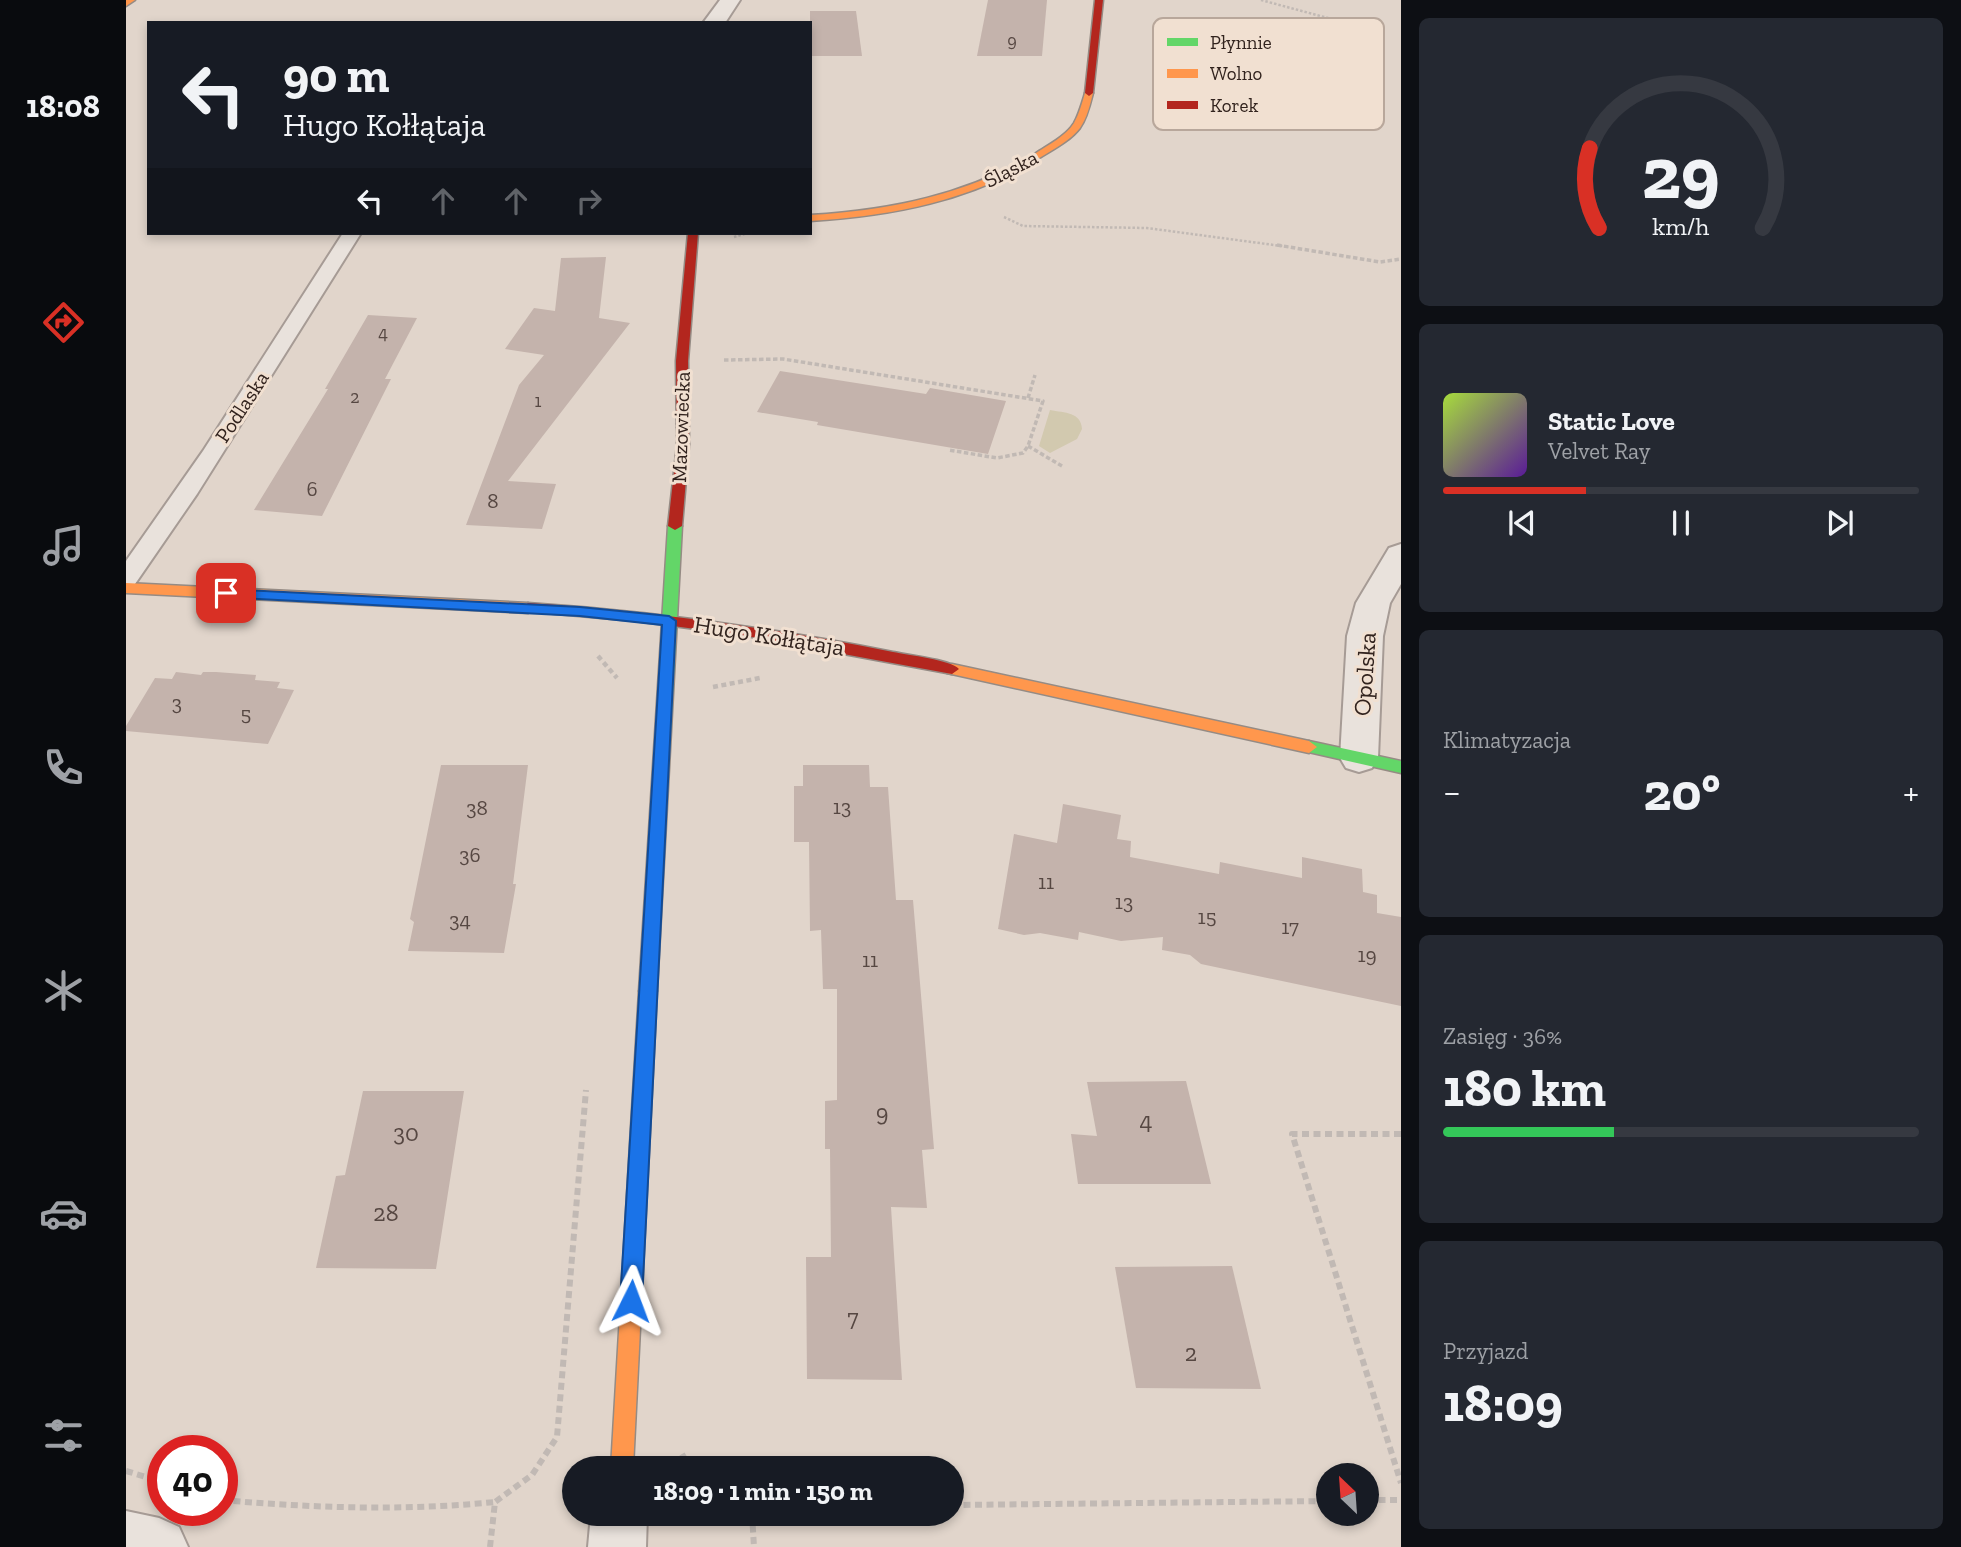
<!DOCTYPE html>
<html lang="pl">
<meta charset="utf-8">
<style>
body{margin:0;font-family:"Zilla Slab",serif;background:#242831;color:#f1f3f6;height:100vh;display:flex;flex-direction:column;font-size:26px;white-space:nowrap}
*{box-sizing:border-box;margin:0}
p{font-size:23px;color:#9ea1a6}
.icon{flex:none;width:38px;height:38px;fill:none;stroke:currentColor;stroke-width:2;stroke-linecap:round;stroke-linejoin:round}
.map{position:relative;flex:1;overflow:hidden}
.panel{display:flex;flex-direction:column;gap:18px;padding:18px;background:#0d0f14;width:560px}
.panel>*{flex:none}
.top-card{position:absolute;left:21px;top:21px;width:665px;height:214px;border-radius:0px;box-shadow:0 4px 10px #0003;background:#171b24;color:#f1f3f6;overflow:hidden}
.needle{width:46px;rotate:335deg}
.controls{position:absolute;left:1190px;top:1463px;display:grid;gap:14px}
.controls a{display:grid;place-items:center;width:63px;height:63px;border-radius:50%;background:#171b24;box-shadow:0 4px 10px #0003;font-size:35px}
.speed{position:absolute;left:21px;top:1435px;display:flex;gap:14px;font-size:35px;font-weight:700;text-align:center}
.speed>*{display:grid;place-content:center;width:91px;height:91px;border-radius:50%;background:#171b24;box-shadow:0 4px 10px #0003;line-height:1}
.speed .limit{border:10px solid #d22;background:#fff;color:#111}
.pin{position:absolute;display:grid;place-items:center;width:60px;height:60px;color:#fff;margin:-30px;border-radius:14px;box-shadow:0 4px 10px #0006}
.me{position:absolute;width:77px;margin:-38px;rotate:3deg;stroke-linejoin:round;filter:drop-shadow(0 0 5px #0008)}
.turn{display:flex;align-items:center;gap:24px;height:147px;padding:0 21px;font-size:32px}
.turn .icon{width:91px;height:91px;stroke-width:2.5}
.turn b{display:block;font-size:49px;line-height:60px}
.lanes{display:flex;align-items:center;height:66px;padding:0 21px;background:#0003;justify-content:center;gap:35px;direction:ltr}
.lanes .off{opacity:.35}
.big{font-size:52px;font-weight:800;line-height:1.1}
.panel .widget{flex:1;display:flex;flex-direction:column;justify-content:center;gap:10px;min-width:0;padding:0 24px;border-radius:10px;background:#242831}
.panel .dial{align-items:center;gap:0}
.dial svg{height:182px;overflow:visible;fill:none;stroke:#363941;stroke-width:7;stroke-linecap:round;text-anchor:middle}
.dial text{fill:#f1f3f6;stroke:none}
.song{display:flex;align-items:center;gap:21px}
.cover{width:84px;height:84px;border-radius:10px;background:linear-gradient(135deg,hsl(80 70% 55%),hsl(270 70% 35%))}
.played{height:7px;border-radius:4px;background:linear-gradient(90deg,#d93025 30%,#363941 30%)}
.keys{display:flex;justify-content:space-around;direction:ltr}
.heat{display:flex;justify-content:space-between;align-items:center;font-size:38px;direction:ltr}
.charge{height:10px;border-radius:5px;background:linear-gradient(90deg,#34c759 36%,#363941 0)}
.trip{position:absolute;left:436px;top:1456px;width:402px;height:70px;border-radius:35px;background:#171b24;box-shadow:0 4px 10px #0003;font-weight:800;line-height:70px;text-align:center}
main{display:flex;flex:1;min-height:0}
.tabs{display:flex;flex-direction:column;width:126px;justify-content:space-around;align-items:center;background:#090b0e;color:#9ea1a6}
.tabs .icon{width:49px;height:49px}
.tabs .active{color:#d93025}
.tabs b{font-size:32px;color:#f1f3f6}
.map>svg:first-child{display:block}
.green{fill:#d2c9af}
.building{fill:#c4b3ac}
.lines{fill:none;stroke-linecap:round;stroke-linejoin:round}
.lane-casing{stroke:#a69b95;stroke-width:4}
.street-casing{stroke:#a69b95;stroke-width:4}
.fast-casing{stroke:#958b84;stroke-width:3}
.slow-casing{stroke:#958b84;stroke-width:3}
.jam-casing{stroke:#958b84;stroke-width:3}
.path-far3{stroke:#c1b9b4;stroke-width:2.5;stroke-dasharray:2.5 2;stroke-linecap:butt}
.path-far2{stroke:#c1b9b4;stroke-width:3.5;stroke-dasharray:4.5 2.5;stroke-linecap:butt}
.path-far1{stroke:#c1b9b4;stroke-width:4.5;stroke-dasharray:5 3.5;stroke-linecap:butt}
.path{stroke:#c1b9b4;stroke-width:6;stroke-dasharray:7 4.5;stroke-linecap:butt}
.lane{fill:#e9e2dc;fill-rule:evenodd}
.street{fill:#e9e2dc;fill-rule:evenodd}
.fast{fill:#63d668;fill-rule:evenodd}
.slow{fill:#ff974d;fill-rule:evenodd}
.jam{fill:#b3261e;fill-rule:evenodd}
.route{fill:#1a73e8;stroke:#114b97;stroke-width:2}
.labels{text-anchor:middle;stroke-width:6;stroke-linejoin:round;paint-order:stroke}
.far-number-label{font-size:18px;fill:#564742}
.far-street-label{font-size:21px;fill:#32231e;stroke:#f1e0d1}
.number-label{font-size:21px;fill:#564742}
.street-label{font-size:24px;fill:#32231e;stroke:#f1e0d1}
.near-number-label{font-size:24px;fill:#564742}
.key{fill:#f1e0d1;stroke:#b8a79b;stroke-width:2}
.key-label{font-size:19px;fill:#32231e}
</style>
<main>
<nav class="tabs">
<b>18:08</b>
<svg class="icon active" aria-label="directions" viewBox="0 0 24 24"><path d="M12 3l9 9-9 9-9-9zM9 14v-3h6M13 9l2 2-2 2"/></svg>
<svg class="icon" aria-label="music" viewBox="0 0 24 24"><path d="M9 18V5l10-2v13"/><circle cx="6" cy="18" r="3"/><circle cx="16" cy="16" r="3"/></svg>
<svg class="icon" aria-label="phone" viewBox="0 0 24 24"><path d="M5 4h4l2 5-3 2q2 4 5 5l2-3 5 2v4C11 20 4 13 5 4z"/></svg>
<svg class="icon" aria-label="climate" viewBox="0 0 24 24"><path d="M12 3v18M4 7l16 10M4 17L20 7"/></svg>
<svg class="icon" aria-label="car" viewBox="0 0 24 24"><path d="M5 17H2v-5l4-1 3-4h7l3 4 3 1v5h-3M9 17h6M6 11h13"/><circle cx="7" cy="17" r="2"/><circle cx="17" cy="17" r="2"/></svg>
<svg class="icon" aria-label="filters" viewBox="0 0 24 24"><path d="M4 7h16M4 17h16"/><circle cx="9" cy="7" r="2"/><circle cx="15" cy="17" r="2"/></svg>
</nav>
<div class="map">
<svg width="1275" height="1547" viewBox="0 0 1275 1547">
<rect width="100%" height="100%" fill="#e1d5cb"/>
<path class="green" d="M924,410C939,413 955,412 956,429L951,439L924,453L913,446Z"/>
<g class="building">
<polygon points="862,0 921,0 916,56 851,56"/>
<polygon points="684,11 730,11 736,56 684,56"/>
<polygon points="480,257 473,318 504,323 382,481 430,484 416,529 340,525 393,385 418,355 379,349 408,308 429,311 435,258"/>
<polygon points="242,315 291,318 259,379 265,379 196,516 128,510 202,389 199,389"/>
<polygon points="654,371 800,394 804,388 880,401 862,454 691,425 692,422 631,412"/>
<polygon points="50,672 75,675 77,672 90,672 130,675 129,680 154,682 151,688 168,690 142,744 0,731 0,726 29,678 46,679"/>
<polygon points="315,765 402,765 387,884 390,884 378,953 282,951 288,922 284,919"/>
<polygon points="677,765 743,765 744,787 762,787 770,900 787,900 808,1149 796,1150 801,1208 765,1207 776,1380 681,1379 680,1257 705,1257 704,1149 699,1149 699,1101 711,1100 711,989 697,989 695,930 684,931 683,842 668,842 668,786 677,786"/>
<polygon points="937,804 995,815 991,839 1005,841 1004,857 1093,874 1094,862 1176,878 1176,857 1236,869 1237,892 1251,895 1251,913 1275,917 1275,1006 1075,964 1064,955 1036,950 1037,937 995,941 953,932 952,940 914,933 898,935 872,929 888,834 931,843"/>
<polygon points="1060,1081 1085,1184 952,1184 945,1134 971,1136 961,1082"/>
<polygon points="237,1091 338,1091 310,1269 190,1268 210,1176 219,1175"/>
<polygon points="1106,1266 1135,1389 1010,1388 989,1267"/>
</g>
<g class="lines">
<defs>
<polygon id="lane" points="217,233 235,233 71,494 9,584 0,586 0,561 77,451"/>
<g id="street">
<polygon points="594,0 614,0 599,23 577,23"/>
<polygon points="1275,544 1275,584 1264,603 1257,636 1252,758 1246,768 1233,772 1220,768 1214,758 1221,636 1230,603 1263,548"/>
<polygon points="0,1511 33,1518 53,1527 62,1547 0,1547"/>
<polygon points="465,1514 521,1514 520,1547 462,1547"/>
</g>
<g id="fast">
<polygon points="549,522 556,526 531,991 528,996 522,999 516,996 513,991 542,526"/>
<polygon points="1183,741 1275,761 1275,773 1178,751 1175,747 1178,743"/>
</g>
<g id="slow">
<polygon points="0,0 9,0 0,6"/>
<path d="M963,90L967,93C964,105 961,118 954,128C945,140 928,149 915,157C845,201 766,216 684,221V215C765,210 840,195 910,153C922,145 940,136 948,123C953,114 956,103 959,93Z"/>
<polygon points="0,583 402,603 409,608 402,613 0,593"/>
<polygon points="826,664 1183,741 1191,747 1183,753 821,673 819,669 821,665"/>
<polygon points="522,983 528,986 531,991 507,1468 485,1468 513,991 516,986"/>
</g>
<g id="jam">
<polygon points="969,0 977,0 967,93 963,96 959,93"/>
<polygon points="562,233 572,233 562,361 563,445 556,526 549,530 542,526 551,445 550,361"/>
<path d="M402,603C525,611 646,628 767,652C782,655 825,660 833,669L826,674L615,635L509,621L397,611L395,608Z"/>
</g>
</defs>
<use href="#lane" class="lane-casing"/>
<use href="#street" class="street-casing"/>
<use href="#fast" class="fast-casing"/>
<use href="#slow" class="slow-casing"/>
<use href="#jam" class="jam-casing"/>
<g class="path-far3">
<polyline points="1135,0 1250,31 1244,38"/>
<polyline points="878,217 897,226 1021,228 1163,247"/>
<polyline points="608,237 622,233"/>
</g>
<g class="path-far2">
<polyline points="1151,245 1254,262 1275,259"/>
<polyline points="598,360 657,359 917,401 902,446 897,453 871,458 823,450"/>
<polyline points="902,398 909,375"/>
<polyline points="902,446 936,466"/>
</g>
<g class="path-far1">
<polyline points="472,656 491,678"/>
<polyline points="587,687 634,678"/>
</g>
<g class="path">
<polyline points="1275,1134 1166,1134 1275,1483"/>
<polyline points="556,1454 564,1468"/>
<polyline points="0,1471 37,1482"/>
<path d="M96,1500C187,1508 278,1511 369,1502"/>
<polyline points="1241,1500 1275,1500"/>
<polyline points="826,1505 1202,1501"/>
<polyline points="626,1514 628,1547"/>
<polyline points="364,1547 369,1502 406,1475 431,1437 460,1090"/>
</g>
<use href="#lane" class="lane"/>
<use href="#street" class="street"/>
<use href="#fast" class="fast"/>
<use href="#slow" class="slow"/>
<use href="#jam" class="jam"/>
</g>
<polygon class="route" points="100,589 454,607 543,616 550,621 516,1301 513,1308 505,1311 498,1308 494,1301 536,625 454,616 95,597 95,590"/>
<g class="labels">
<g class="far-number-label">
<text x="886" y="47">9</text>
<text x="257" y="339">4</text>
<text x="229" y="403">2</text>
<text x="412" y="407">1</text>
</g>
<g class="far-street-label">
<text transform="translate(885 169) rotate(-27)" y="7">Śląska</text>
<text transform="translate(116 407) rotate(-57)" y="7">Podlaska</text>
<text transform="translate(555 427) rotate(-88)" y="7">Mazowiecka</text>
</g>
<g class="number-label">
<text x="186" y="496">6</text>
<text x="367" y="508">8</text>
<text x="51" y="710">3</text>
<text x="120" y="721">5</text>
<text x="716" y="814">13</text>
<text x="351" y="815">38</text>
<text x="344" y="862">36</text>
<text x="920" y="889">11</text>
<text x="998" y="909">13</text>
<text x="1081" y="924">15</text>
<text x="334" y="927">34</text>
<text x="1164" y="934">17</text>
<text x="1241" y="962">19</text>
<text x="744" y="967">11</text>
</g>
<g class="street-label">
<text transform="translate(643 636) rotate(9)" y="8">Hugo Kołłątaja</text>
<text transform="translate(1239 674) rotate(-86)" y="8">Opolska</text>
</g>
<g class="near-number-label">
<text x="756" y="1121">9</text>
<text x="1020" y="1129">4</text>
<text x="280" y="1141">30</text>
<text x="260" y="1221">28</text>
<text x="727" y="1326">7</text>
<text x="1065" y="1361">2</text>
</g>
</g>
<rect x="1027" y="18" width="231" height="112" rx="10" class="key"/>
<rect x="1041" y="38" width="31" height="8" fill="#63d668"/>
<rect x="1041" y="69" width="31" height="9" fill="#ff974d"/>
<rect x="1041" y="101" width="31" height="8" fill="#b3261e"/>
<g class="key-label">
<text x="1084" y="49">Płynnie</text>
<text x="1084" y="80">Wolno</text>
<text x="1084" y="112">Korek</text>
</g>
</svg>
<div class="controls">
<a><svg class="needle" viewBox="-14 -14 28 28"><path d="M0-13l5 13h-10z" fill="#e53935"/><path d="M0 13l5-13h-10z" fill="#9ea1a6"/></svg></a>
</div>
<div class="speed"><div class="limit">40</div></div>
<div class="pin" style="left:100px;top:593px;background:#d93025"><svg class="icon" aria-label="arrive" viewBox="0 0 24 24"><path d="M6 21V4h12l-3 4 3 4H6"/></svg></div>
<svg class="me" style="left:505px;top:1301px" viewBox="-20 -20 40 40"><path d="M0-17L14 15 0 8-14 15z" fill="#1a73e8" stroke="#fff" stroke-width="4"/></svg>
<div class="trip">18:09 · 1 min · 150 m</div>
<div class="top-card">
<div class="turn"><svg class="icon" aria-label="left" viewBox="0 0 24 24"><path d="M17 20v-9H6M10 6l-5 5 5 5"/></svg><div><b>90 m</b>Hugo Kołłątaja</div></div>
<div class="lanes"><svg class="icon" aria-label="left" viewBox="0 0 24 24"><path d="M17 20v-9H6M10 6l-5 5 5 5"/></svg><svg class="icon off" aria-label="ahead" viewBox="0 0 24 24"><path d="M12 20V5M6 11l6-6 6 6"/></svg><svg class="icon off" aria-label="ahead" viewBox="0 0 24 24"><path d="M12 20V5M6 11l6-6 6 6"/></svg><svg class="icon off" aria-label="right" viewBox="0 0 24 24"><path d="M7 20v-9h11M14 6l5 5-5 5"/></svg></div>
</div>
</div>
<section class="panel">
<div class="widget dial"><svg viewBox="0 0 100 80">
<path d="M14 69A42 42 0 1 1 86 69"/>
<path d="M14 69A42 42 0 0 1 10 34" stroke="#d93025"/>
<text x="50" y="56" font-size="32" font-weight="700">29</text>
<text x="50" y="72" font-size="11">km/h</text>
</svg></div>
<div class="widget">
<div class="song"><i class="cover"></i><div><b>Static Love</b><p>Velvet Ray</p></div></div>
<div class="played"></div>
<div class="keys"><svg class="icon" aria-label="previous" viewBox="0 0 24 24"><path d="M18 5L8 12l10 7zM5 5v14"/></svg><svg class="icon" aria-label="pause" viewBox="0 0 24 24"><path d="M8 5v14M16 5v14"/></svg><svg class="icon" aria-label="next" viewBox="0 0 24 24"><path d="M6 5l10 7-10 7zM19 5v14"/></svg></div>
</div>
<div class="widget"><p>Klimatyzacja</p>
<div class="heat"><a>−</a><b class="big">20°</b><a>+</a></div>
</div>
<div class="widget"><p>Zasięg · 36%</p><b class="big">180 km</b><div class="charge"></div></div>
<div class="widget"><p>Przyjazd</p><b class="big">18:09</b></div>
</section>
</main>
